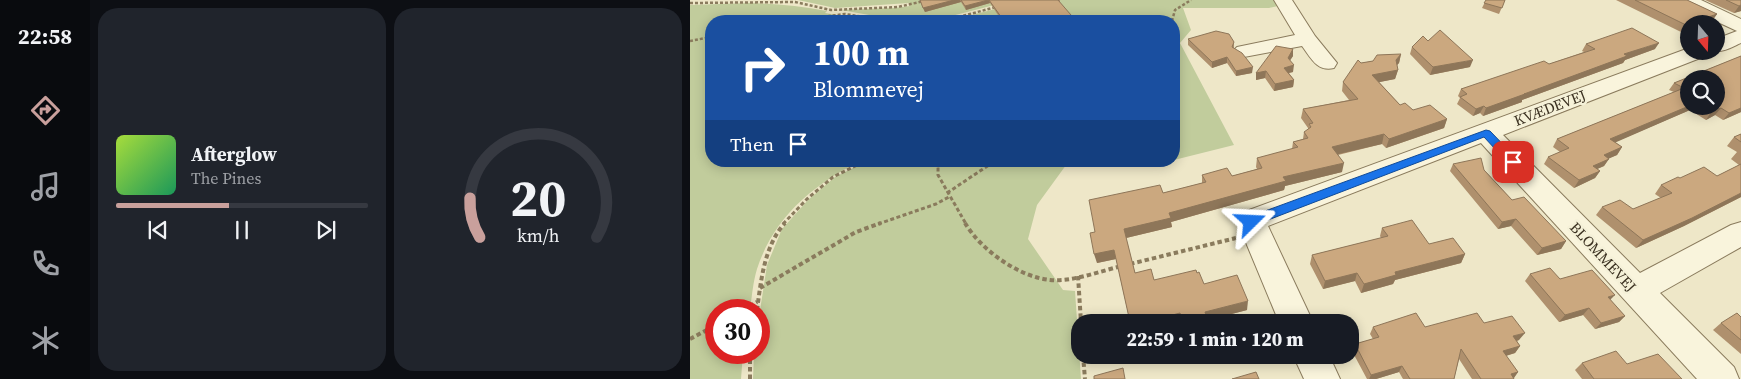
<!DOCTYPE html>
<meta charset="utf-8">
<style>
body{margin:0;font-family:"Source Serif 4",serif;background:#20242c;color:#f1f3f6;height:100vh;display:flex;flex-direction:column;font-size:19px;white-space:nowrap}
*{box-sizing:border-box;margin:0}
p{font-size:16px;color:#9ea1a6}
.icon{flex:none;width:28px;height:28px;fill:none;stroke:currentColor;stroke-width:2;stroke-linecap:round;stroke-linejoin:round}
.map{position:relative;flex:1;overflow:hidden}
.sheet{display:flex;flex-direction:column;gap:8px;padding:8px;background:#0d0f14;width:600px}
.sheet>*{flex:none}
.banner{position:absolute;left:15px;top:15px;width:475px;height:152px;border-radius:20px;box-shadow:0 2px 12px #0003;background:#1a4fa0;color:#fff;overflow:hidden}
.needle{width:32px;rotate:161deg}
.fabs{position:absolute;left:990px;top:15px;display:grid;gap:10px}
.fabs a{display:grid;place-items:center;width:45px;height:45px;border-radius:50%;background:#171b24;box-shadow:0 2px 12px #0003;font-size:25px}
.speed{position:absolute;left:15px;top:299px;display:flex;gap:10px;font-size:25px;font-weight:700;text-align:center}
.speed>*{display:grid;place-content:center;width:65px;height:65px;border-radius:50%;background:#171b24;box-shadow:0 2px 12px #0003;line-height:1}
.speed .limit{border:8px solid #d22;background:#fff;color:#111}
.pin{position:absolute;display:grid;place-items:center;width:42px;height:42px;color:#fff;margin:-21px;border-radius:10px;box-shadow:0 2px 8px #0006}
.me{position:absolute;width:55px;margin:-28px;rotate:69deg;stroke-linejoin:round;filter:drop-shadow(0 0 4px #0008)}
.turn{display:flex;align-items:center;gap:18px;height:105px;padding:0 25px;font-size:22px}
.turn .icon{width:65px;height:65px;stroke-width:2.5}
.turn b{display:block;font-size:35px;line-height:42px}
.then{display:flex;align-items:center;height:48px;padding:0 25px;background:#0003;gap:10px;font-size:19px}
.sheet .tile{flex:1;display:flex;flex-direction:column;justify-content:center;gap:8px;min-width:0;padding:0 18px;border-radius:20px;background:#20242c}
.sheet .dial{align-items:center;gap:0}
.dial svg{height:130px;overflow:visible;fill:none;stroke:#363941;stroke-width:7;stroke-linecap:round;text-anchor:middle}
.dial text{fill:#f1f3f6;stroke:none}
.song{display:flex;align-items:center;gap:15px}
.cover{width:60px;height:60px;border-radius:8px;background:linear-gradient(135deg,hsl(80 70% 55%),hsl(150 70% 35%))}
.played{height:5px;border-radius:2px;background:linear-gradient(90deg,#c9a09c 45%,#363941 45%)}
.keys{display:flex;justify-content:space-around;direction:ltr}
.sheet .tiles{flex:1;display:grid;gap:8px;grid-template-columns:repeat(2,1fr)}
.trip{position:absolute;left:381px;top:314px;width:288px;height:50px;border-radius:20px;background:#171b24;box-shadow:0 2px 12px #0003;font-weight:800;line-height:50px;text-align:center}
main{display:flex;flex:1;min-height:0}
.tab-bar{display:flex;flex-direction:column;width:90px;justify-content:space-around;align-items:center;background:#090b0e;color:#9ea1a6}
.tab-bar .icon{width:35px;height:35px}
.tab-bar .active{color:#c9a09c}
.tab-bar b{font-size:22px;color:#f1f3f6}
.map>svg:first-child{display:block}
.green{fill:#c1cc9c}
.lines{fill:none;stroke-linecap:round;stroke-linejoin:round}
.minor-casing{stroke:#8a7b5d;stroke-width:2}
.path-far2{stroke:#8a7b5d;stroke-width:2.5;stroke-dasharray:3 2;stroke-linecap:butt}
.path-far1{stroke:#8a7b5d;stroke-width:3;stroke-dasharray:4 2.5;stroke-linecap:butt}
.path{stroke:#8a7b5d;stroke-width:4;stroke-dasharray:4.5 3;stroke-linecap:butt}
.minor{fill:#f9f4dc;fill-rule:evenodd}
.wall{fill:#af906d;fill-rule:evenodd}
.shaded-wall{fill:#8e7659}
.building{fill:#cba87f;stroke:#8e7659}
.route{fill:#1a73e8;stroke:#114b97}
.labels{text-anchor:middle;stroke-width:5;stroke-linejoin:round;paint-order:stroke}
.street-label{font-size:15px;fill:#3b3121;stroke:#f5f1d8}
</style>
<main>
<nav class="tab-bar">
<b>22:58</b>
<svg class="icon active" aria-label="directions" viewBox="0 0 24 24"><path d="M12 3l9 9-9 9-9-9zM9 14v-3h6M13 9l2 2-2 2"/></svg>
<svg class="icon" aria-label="music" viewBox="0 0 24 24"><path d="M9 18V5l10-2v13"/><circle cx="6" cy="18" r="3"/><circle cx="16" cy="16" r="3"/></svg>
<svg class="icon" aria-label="phone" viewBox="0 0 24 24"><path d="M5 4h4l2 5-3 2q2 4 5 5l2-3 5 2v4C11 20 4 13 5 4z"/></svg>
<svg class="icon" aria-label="climate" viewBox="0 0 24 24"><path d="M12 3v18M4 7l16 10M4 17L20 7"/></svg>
</nav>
<section class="sheet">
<div class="tiles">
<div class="tile">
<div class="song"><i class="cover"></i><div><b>Afterglow</b><p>The Pines</p></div></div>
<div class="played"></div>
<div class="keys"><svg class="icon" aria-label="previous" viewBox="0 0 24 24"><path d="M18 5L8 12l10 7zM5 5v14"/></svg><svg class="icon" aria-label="pause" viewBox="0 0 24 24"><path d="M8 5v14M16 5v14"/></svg><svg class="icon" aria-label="next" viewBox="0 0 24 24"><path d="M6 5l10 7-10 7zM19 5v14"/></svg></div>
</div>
<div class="tile dial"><svg viewBox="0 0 100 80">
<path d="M14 69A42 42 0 1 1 86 69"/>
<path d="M14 69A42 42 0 0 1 8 45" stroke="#c9a09c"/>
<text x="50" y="56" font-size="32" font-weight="700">20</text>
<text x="50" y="72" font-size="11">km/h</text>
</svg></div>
</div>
</section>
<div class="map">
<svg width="1051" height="379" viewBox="0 0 1051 379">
<rect width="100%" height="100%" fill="#eee7c8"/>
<g class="green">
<polygon points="108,0 324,0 242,21 213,21 151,10 205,8 220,6 219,3 145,8"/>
<polygon points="339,0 585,0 588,6 579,8 493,8 501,30 490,43 544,145 484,160 484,21 259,21"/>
<path d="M59,3C86,4 111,6 137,11L135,13L183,21H21V161H170C123,185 84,217 67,269C63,282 62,296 60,310H26V352L53,353L51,379H0V5Z"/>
<polygon points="177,161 246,161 247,171 248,161 379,161 347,205 338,239 373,290 385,291 391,379 63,379 64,353 69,352 69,317 77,265 92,229 118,200 145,177"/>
</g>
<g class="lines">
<defs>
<g id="minor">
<path d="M584,0H602L625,36L647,63L644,68C627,72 621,58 612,46L554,57L547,55L543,51L547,47L605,35Z"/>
<path d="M987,0H1011L1051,19V43C1042,47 1032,53 1022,51H1026V39L1047,31L989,4Z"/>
<polygon points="999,48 999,51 1021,51 1018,55 813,135 950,273 1041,225 1051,222 1051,247 970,293 1044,367 1049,379 1007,379 791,143 578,226 623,322 589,322 547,221 551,213"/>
<polygon points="603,355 639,355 650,379 614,379"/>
</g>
</defs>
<use href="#minor" class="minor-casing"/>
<g class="path-far2">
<polyline points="0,3 105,2 141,10 208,7 238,0"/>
<polyline points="98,21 155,14 200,21"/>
<polyline points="254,21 306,7"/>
<polyline points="482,21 485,10 501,0"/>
<polyline points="0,41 21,37"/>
</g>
<g class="path-far1">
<polyline points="248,161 248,175 276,224"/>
<polyline points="257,193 305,161"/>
<polyline points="93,224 117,199 143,177 175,161"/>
<polyline points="188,224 246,204 259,197"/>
</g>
<g class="path">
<path d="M275,223C291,250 329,277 360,280C383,282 410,271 432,266"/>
<polyline points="440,264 546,238"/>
<polyline points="388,276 391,322"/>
<polyline points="70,288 166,232 191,223"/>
<polyline points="53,310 67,302"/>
<path d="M67,310C71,281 74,246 95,223"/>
<polyline points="0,339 26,325"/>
<polyline points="60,352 60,379"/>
<polyline points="393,355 395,379"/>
</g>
<use href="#minor" class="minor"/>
</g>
<g class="wall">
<polygon points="230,0 370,0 370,2 369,2 381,19 374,21 312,21 300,3 276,10 271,2 235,12"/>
<polygon points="796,0 815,0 809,14 792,8"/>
<polygon points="926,0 997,0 1027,14 1022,21 999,24 999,30 991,32"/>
<polygon points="1015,0 1051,0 1051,11 1044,13"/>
<polygon points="498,39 544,42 544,48 562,73 546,76 537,63 522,68 498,45"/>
<polygon points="738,41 780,67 740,75 720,54 722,47"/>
<polygon points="896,44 965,49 935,60 933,63 832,100 832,102 793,116 790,113 783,116 767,104 770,98 768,96 771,89 859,64 894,52 892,51"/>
<polygon points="603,49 603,56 600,60 603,72 599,73 604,80 603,87 584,91 575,78 566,80 566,73"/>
<polygon points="711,54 709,63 707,65 708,70 705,79 689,82 710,105 723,110 757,119 754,128 696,148 692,144 648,155 652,172 595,186 594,190 481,222 482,227 436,238 445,273 464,280 514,284 557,310 518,320 518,322 438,322 440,322 426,259 407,263 405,232 473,193 512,183 512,175 542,176 567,169 566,167 567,158 602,149 603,142 613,139 614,132 618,130 618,128 611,118 613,109 659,100 652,91 653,82 671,63 683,61"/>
<path d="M1051,56V112L1033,120L1025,115L1016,120L1000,110L925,142L932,147L927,155L919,158L914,166L907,169L910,171L905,178L884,188L854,164L858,157L870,152L863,147L867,139L984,92L979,90L984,83ZM999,79L1026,106H999Z"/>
<polygon points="1051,134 1051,197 994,226 946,248 906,215 912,207 943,209 971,198 965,194 971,185 1027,176 1049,165 1041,159 1047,152 1037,146 1044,137"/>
<polygon points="763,164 794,170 822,200 876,241 871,249 847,255 821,226 808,229 760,171"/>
<polygon points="692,228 739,244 775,254 771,263 705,280 703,284 671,293 665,281 633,289 620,264 622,255 691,238 690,236"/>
<polygon points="840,274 870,279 920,300 935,316 929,322 905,329 893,315 869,322 835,281"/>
<polygon points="1051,317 1051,354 1023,330 1031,323"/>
<polygon points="794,323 829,340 827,341 830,346 825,353 816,356 828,372 824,378 824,379 782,379 769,359 764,379 713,379 709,372 686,379 677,379 662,351 665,344 683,339 680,334 683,327 735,327"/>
<polygon points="892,363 937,364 992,379 892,379 885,370"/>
</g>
<g class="shaded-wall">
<polygon points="264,0 270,0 271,2 235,12 233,8"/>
<polygon points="299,0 300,3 276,10 275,6"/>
<polygon points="1051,5 1051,11 1044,13 1049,6"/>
<polygon points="1027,14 1022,21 1015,24 999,24"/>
<polygon points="381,15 381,19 374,21 360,21"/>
<polygon points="337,17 338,21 321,21"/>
<polygon points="999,24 999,30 991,32 996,25"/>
<polygon points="969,43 965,49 935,60 933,63 832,100 832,102 793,116 796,108 934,54"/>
<polygon points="603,49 603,56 597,65 598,58"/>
<polygon points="711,54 709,63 703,69 706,60"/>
<polygon points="537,57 537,63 522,68 522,62"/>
<polygon points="783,60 780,67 740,75 743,67"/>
<polygon points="604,65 603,72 593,74 594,68"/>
<polygon points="563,67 562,73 546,76 546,71"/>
<polygon points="708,70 705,79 680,84 682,75"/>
<polygon points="576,71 575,78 566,80 566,73"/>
<polygon points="604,80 603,87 584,91 585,84"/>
<polygon points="794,106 790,113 783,116 786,109"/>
<polygon points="999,106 1003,106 1000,110 915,147 920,139"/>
<polygon points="1031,108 1025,115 1016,120 1021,112"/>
<polygon points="1051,108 1051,112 1033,120 1039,113"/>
<polygon points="757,119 754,128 696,148 699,139"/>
<polygon points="694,134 692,144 640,156 642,147"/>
<polygon points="932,147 927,155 909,163 914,155"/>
<polygon points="919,159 914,166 898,173 903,166"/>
<polygon points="654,163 652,172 595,186 594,190 481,222 482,227 436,238 434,229 479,213 593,177"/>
<polygon points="910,171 905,178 884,188 889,180"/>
<polygon points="1051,193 1051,197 994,226 946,248 953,240"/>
<polygon points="826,219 821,226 808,229 812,222"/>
<polygon points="876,241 871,249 847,255 852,248"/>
<polygon points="424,250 426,259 407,263 404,254"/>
<polygon points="775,254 771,263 705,280 703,284 671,293 674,284 705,272"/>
<polygon points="667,273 665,281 633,289 635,281"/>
<polygon points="925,295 919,301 918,297"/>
<polygon points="558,301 557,310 515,321 515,312"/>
<polygon points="899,308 893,315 869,322 875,315"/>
<polygon points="490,313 491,322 456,322"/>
<polygon points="935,316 929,322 905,329 911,323"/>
<polygon points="835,333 829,340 818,343 823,336"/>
<polygon points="830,346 825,353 808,358 813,351"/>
<polygon points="429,355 460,355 431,363"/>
<polygon points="712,366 709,372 686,379 679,379 681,375"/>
<polygon points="828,372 823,379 821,374"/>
</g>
<g class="building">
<polygon points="230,0 264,0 233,8"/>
<polygon points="271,0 298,0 275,6"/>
<polygon points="299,0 368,0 381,15 360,21 340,21 337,17 321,21 314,21"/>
<polygon points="796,0 815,0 812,8 794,3"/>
<polygon points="945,0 997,0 1027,14 996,25"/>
<polygon points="1036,0 1051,0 1051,5 1049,6"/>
<polygon points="942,28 969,43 934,54 937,56 834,94 835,94 796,108 794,106 786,109 770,97 777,94 771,89 854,61 859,64 905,49 896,44"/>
<polygon points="750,30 783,60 743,67 722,47 733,36 738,41"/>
<polygon points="526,31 539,34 544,42 542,47 552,53 563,67 546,71 537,57 522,62 498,39"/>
<polygon points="586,46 603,49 598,58 604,65 594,68 604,80 585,84 576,71 566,73"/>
<polygon points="711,54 706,60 708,70 682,75 710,105 715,103 723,110 740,105 757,119 699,139 694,134 642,147 654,163 593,177 596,181 479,213 481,218 434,229 445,273 461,269 464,280 506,270 507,273 509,272 514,284 547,275 558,301 515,312 518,322 493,322 490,313 456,322 457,322 438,322 440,322 424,250 404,254 400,233 405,232 399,200 470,185 473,193 516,182 512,175 537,168 542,176 572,168 567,158 608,147 603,142 618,138 614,132 621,127 619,124 623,123 613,109 668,99 653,82 668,60 671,63 683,61 687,55"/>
<polygon points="1051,56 1051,108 1039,113 1031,108 1021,112 1011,106 1026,106 1026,79 999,79 999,106 920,139 932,147 914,155 919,159 903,166 910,171 889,180 858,157 879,148 867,139 994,88 984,83"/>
<polygon points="1051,134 1051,142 1044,137"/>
<polygon points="791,158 794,170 822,200 834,197 876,241 852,248 826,219 812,222 763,164"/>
<polygon points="1051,164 1051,193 1002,218 953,240 912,207 930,200 943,209 982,193 971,185 988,177 990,178 1014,167 1027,176"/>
<polygon points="722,220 739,244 763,238 775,254 705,272 706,275 674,284 667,273 635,281 622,255 698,236 692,228"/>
<polygon points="860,268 870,279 902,270 925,295 918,297 935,316 911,323 899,308 875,315 840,274"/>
<polygon points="726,313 735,327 787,313 794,323 822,316 835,333 823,336 830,346 813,351 828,372 821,374 824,379 791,379 771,349 764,379 720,379 712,366 681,375 665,344 689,337 683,327"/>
<polygon points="1047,313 1051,317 1051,340 1031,323"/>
<polygon points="926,351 937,364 968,354 992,379 904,379 892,363"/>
<polygon points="433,368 435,379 404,379 404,376"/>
<polygon points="566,372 569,379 542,379"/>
</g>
<polygon class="route" points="796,130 800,131 827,159 828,162 827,164 819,164 794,137 565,225 556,225 555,222 556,218"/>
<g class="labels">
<g class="street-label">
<text transform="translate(860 108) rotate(-21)" y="5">KVÆDEVEJ</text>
<text transform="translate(913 257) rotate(47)" y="5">BLOMMEVEJ</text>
</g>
</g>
</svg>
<div class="fabs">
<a><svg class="needle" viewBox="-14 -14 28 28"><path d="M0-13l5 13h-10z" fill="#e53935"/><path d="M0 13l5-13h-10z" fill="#9ea1a6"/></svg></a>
<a><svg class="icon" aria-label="search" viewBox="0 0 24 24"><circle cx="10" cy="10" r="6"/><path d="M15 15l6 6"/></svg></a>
</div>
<div class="speed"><div class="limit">30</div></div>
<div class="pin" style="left:823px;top:162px;background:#d93025"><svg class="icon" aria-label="arrive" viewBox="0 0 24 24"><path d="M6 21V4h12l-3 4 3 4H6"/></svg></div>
<svg class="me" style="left:561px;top:222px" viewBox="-20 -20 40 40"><path d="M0-17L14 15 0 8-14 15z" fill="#1a73e8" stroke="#fff" stroke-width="4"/></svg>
<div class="trip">22:59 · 1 min · 120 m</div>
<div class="banner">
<div class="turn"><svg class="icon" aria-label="right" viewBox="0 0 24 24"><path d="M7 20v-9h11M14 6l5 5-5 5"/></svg><div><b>100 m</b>Blommevej</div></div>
<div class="then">Then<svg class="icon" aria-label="arrive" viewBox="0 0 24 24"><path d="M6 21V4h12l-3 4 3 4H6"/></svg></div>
</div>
</div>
</main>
